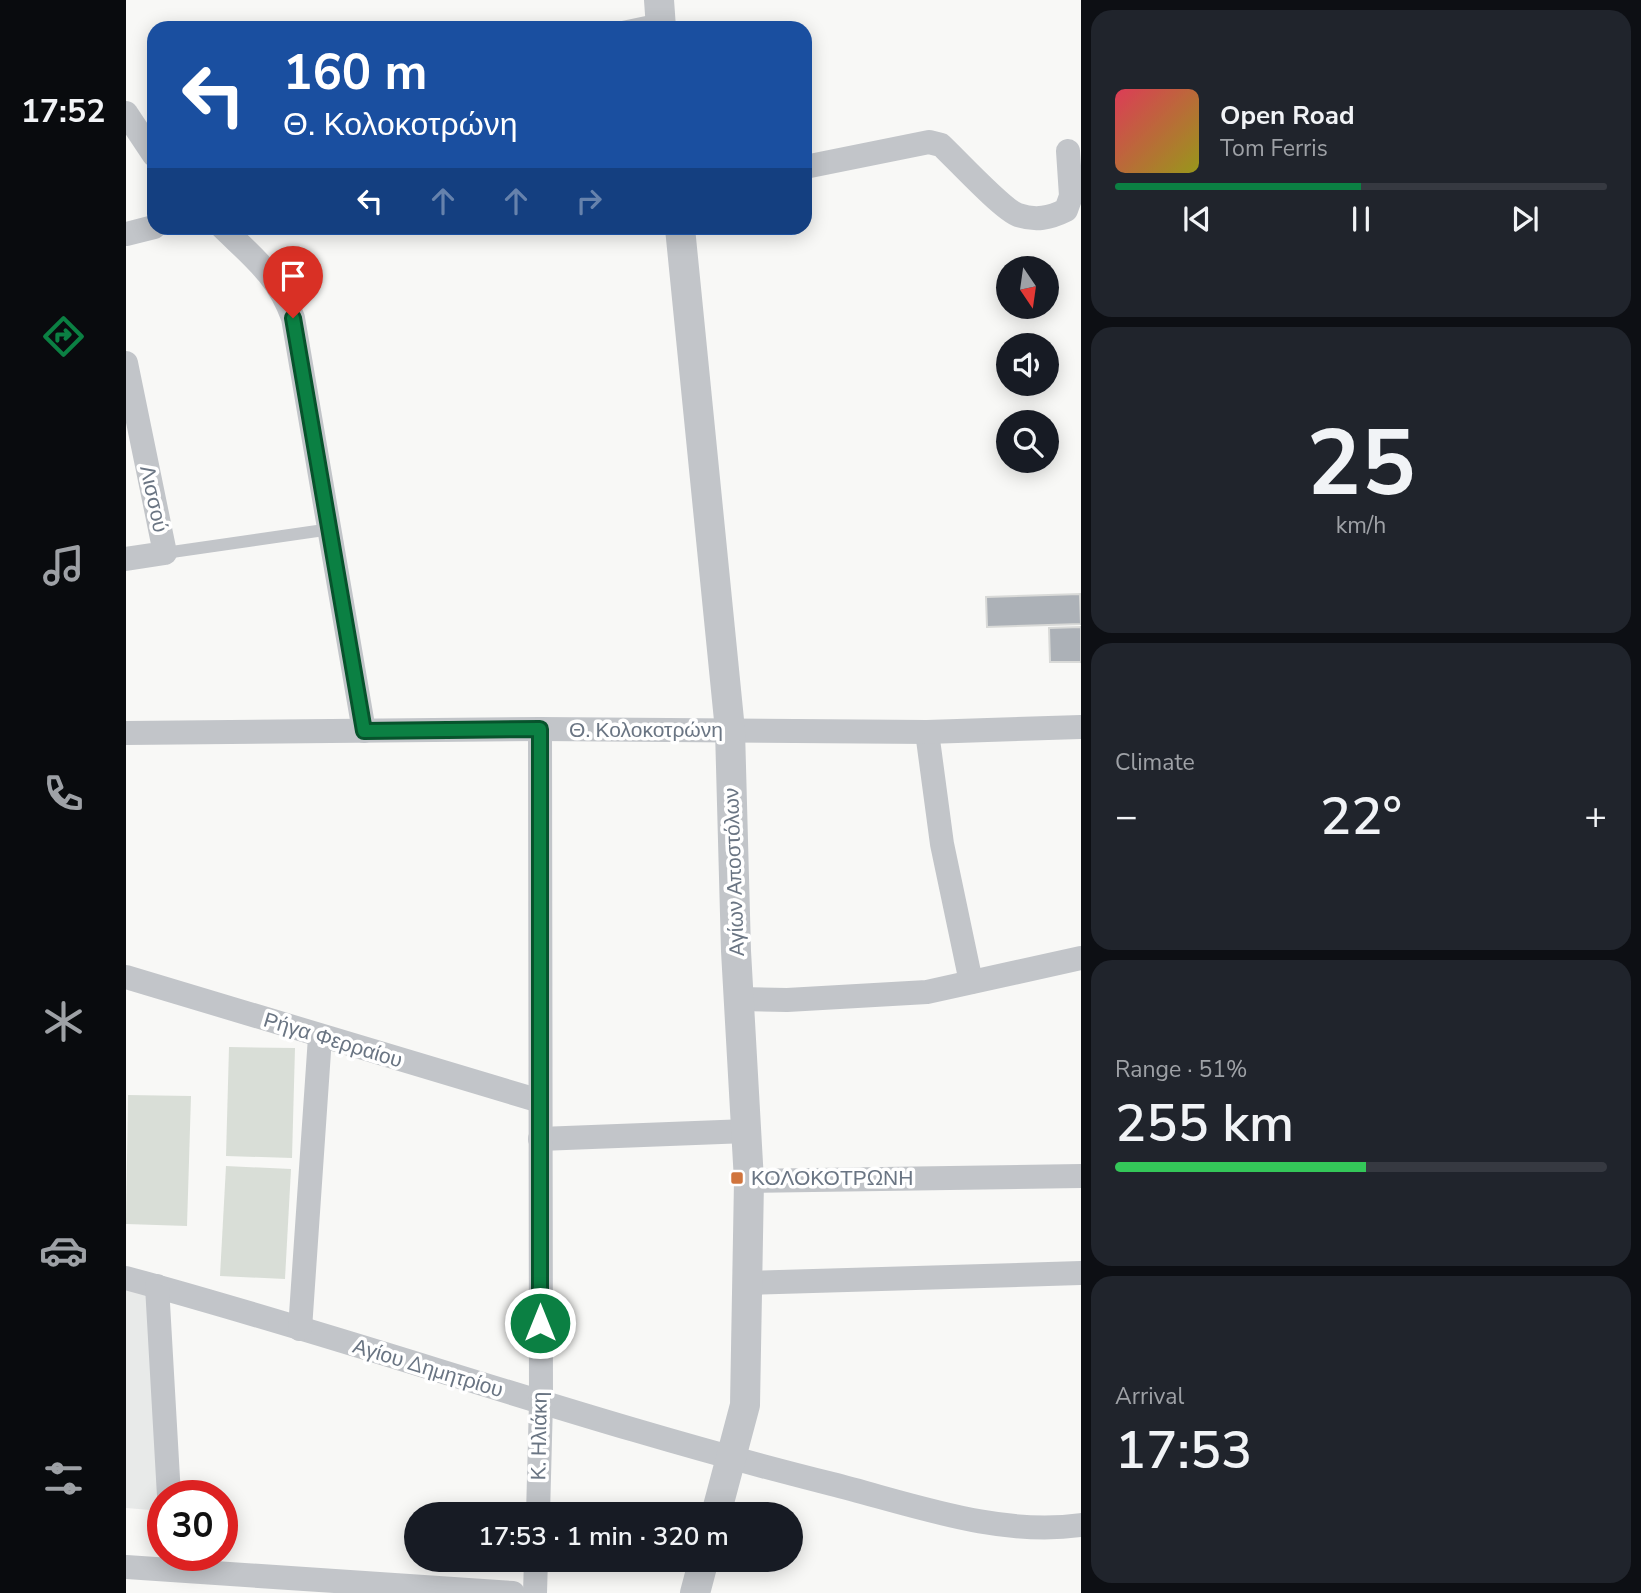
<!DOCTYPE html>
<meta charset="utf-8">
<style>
body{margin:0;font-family:"Nunito Sans",sans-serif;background:#20242c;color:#f1f3f6;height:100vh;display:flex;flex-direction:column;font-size:26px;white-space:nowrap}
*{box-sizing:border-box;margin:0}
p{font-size:23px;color:#9ea1a6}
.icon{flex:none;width:38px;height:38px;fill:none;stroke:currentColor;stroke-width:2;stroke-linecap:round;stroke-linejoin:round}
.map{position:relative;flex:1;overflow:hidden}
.side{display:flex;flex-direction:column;gap:10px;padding:10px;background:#0d0f14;width:560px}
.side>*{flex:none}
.banner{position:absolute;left:21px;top:21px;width:665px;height:214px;border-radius:21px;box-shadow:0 4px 18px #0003;background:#1a4fa0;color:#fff;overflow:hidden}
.needle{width:46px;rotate:167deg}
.buttons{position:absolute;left:870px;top:256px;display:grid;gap:14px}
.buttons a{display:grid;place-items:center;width:63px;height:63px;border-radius:50%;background:#171b24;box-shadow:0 4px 18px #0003;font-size:35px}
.speed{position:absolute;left:21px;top:1480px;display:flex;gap:14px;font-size:35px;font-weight:700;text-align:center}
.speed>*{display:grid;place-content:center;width:91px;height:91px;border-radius:50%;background:#171b24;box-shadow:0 4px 18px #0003;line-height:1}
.speed .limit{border:10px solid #d22;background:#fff;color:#111}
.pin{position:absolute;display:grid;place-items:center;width:60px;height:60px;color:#fff;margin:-72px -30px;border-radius:50% 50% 50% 0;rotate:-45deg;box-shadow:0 0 7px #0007}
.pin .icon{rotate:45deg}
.me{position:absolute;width:77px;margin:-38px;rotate:0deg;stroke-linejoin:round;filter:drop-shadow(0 0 5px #0008)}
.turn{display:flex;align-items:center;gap:24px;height:147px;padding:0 21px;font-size:32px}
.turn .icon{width:91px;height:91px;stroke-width:2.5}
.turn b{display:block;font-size:49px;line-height:60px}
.lanes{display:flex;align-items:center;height:66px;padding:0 21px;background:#0003;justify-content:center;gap:35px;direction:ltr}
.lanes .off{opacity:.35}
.big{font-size:52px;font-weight:600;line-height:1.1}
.side .card{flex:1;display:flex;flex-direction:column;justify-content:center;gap:10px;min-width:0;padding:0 24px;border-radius:21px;background:#20242c}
.side .dial{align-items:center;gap:0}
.dial b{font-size:91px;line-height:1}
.song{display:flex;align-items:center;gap:21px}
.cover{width:84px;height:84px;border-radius:10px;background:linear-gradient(135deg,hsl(350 70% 55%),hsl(60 70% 35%))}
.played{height:7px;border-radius:4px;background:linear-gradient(90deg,#0b8043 50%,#363941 50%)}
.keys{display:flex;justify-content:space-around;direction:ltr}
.heat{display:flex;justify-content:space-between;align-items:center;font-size:38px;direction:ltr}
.charge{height:10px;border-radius:5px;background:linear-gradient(90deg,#34c759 51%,#363941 0)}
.trip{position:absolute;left:278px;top:1502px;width:399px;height:70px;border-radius:35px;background:#171b24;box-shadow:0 4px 18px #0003;font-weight:600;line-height:70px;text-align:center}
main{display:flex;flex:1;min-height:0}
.tabs{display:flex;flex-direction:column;width:126px;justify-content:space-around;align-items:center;background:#090b0e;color:#9ea1a6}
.tabs .icon{width:49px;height:49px}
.tabs .current{color:#0b8043}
.tabs b{font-size:32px;color:#f1f3f6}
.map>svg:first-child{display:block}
.built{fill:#e8eae9}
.green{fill:#d9ded7}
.building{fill:#acb1b7;stroke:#d9dad8;stroke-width:2}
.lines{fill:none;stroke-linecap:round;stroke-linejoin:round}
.service{stroke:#c2c5c9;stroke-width:12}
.minor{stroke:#c2c5c9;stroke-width:24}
.tertiary{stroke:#c2c5c9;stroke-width:30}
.route-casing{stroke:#07532c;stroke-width:18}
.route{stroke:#0b8043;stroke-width:12}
.poi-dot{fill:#d0743d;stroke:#fff;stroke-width:2.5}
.labels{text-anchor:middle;stroke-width:7;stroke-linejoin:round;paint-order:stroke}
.street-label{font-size:21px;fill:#6a7583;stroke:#fff}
.poi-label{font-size:21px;fill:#6a7583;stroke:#fff;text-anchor:start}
</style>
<main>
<nav class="tabs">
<b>17:52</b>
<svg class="icon current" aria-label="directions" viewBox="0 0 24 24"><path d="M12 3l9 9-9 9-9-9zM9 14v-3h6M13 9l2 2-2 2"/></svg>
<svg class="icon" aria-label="music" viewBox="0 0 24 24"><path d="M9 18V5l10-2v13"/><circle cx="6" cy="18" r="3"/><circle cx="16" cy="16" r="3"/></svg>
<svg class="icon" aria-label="phone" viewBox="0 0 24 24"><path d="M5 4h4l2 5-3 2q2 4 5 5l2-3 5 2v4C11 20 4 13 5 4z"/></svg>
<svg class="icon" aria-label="climate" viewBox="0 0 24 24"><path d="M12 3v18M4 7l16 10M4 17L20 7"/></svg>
<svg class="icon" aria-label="car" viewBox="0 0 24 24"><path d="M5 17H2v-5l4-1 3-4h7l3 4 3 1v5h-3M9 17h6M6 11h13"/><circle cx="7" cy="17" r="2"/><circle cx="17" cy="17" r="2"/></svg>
<svg class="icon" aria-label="filters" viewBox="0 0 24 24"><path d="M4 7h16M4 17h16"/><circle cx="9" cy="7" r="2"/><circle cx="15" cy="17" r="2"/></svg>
</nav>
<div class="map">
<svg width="955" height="1593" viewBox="0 0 955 1593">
<rect width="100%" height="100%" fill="#f8f8f6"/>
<polygon class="built" points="0,1283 24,1290 37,1511 0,1508"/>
<g class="green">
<polygon points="103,1047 169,1048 166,1158 100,1156"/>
<polygon points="2,1095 65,1096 61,1226 0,1224"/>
<polygon points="100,1166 165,1169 159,1279 94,1276"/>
</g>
<g class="building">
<polygon points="954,594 955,624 861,627 860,597"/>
<polygon points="955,627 955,662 924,662 923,628"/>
</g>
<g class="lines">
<g class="service">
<polyline points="491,28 534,19"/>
<polyline points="39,553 205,529"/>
</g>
<g class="minor">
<polyline points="0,113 28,155"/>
<path d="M679,167L803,142L815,145C830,159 877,210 892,215C910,221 924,218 940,210L945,196L942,151"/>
<path d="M97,228C128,258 152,276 167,318L238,731"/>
<polyline points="0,234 28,227"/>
<polyline points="0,363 39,553 0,559"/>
<polyline points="801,732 816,844 845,982"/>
<polyline points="0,733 414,729 801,732 955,727"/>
<polyline points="0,977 414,1101"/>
<polyline points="613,999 661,1000 801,992 955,958"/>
<polyline points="414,1139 621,1131"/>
<polyline points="623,1181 955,1176"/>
<path d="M0,1278C237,1342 468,1425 706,1484C785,1504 873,1537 955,1525"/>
<polyline points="622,1283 955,1273"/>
<polyline points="31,1286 43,1496"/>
<polyline points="174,1329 194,1037"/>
<polyline points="412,1514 415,1402 414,729"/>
<polyline points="0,1567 387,1593"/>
<polyline points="409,1593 410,1559"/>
</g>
<g class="tertiary">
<polyline points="533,0 535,28"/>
<polyline points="554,228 604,730 610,951 623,1181 619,1405 590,1514"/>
<polyline points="569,1593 578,1559"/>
</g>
</g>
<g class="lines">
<defs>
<polyline id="route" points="167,318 238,731 414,729 414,1323"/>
</defs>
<use href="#route" class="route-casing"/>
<use href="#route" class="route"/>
</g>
<rect class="poi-dot" x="604" y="1171" width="14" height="14" rx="3.5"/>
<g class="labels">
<g class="street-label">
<text transform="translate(28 499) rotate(78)" y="7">Λισσού</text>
<text x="520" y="737">Θ. Κολοκοτρώνη</text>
<text transform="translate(608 872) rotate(-92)" y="7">Αγίων Αποστόλων</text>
<text transform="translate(207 1040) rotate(17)" y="7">Ρήγα Φερραίου</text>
<text transform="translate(302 1368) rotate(17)" y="7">Αγίου Δημητρίου</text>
<text transform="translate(413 1436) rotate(-89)" y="7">Κ. Ηλιάκη</text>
</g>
<g class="poi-label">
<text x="625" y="1185">ΚΟΛΟΚΟΤΡΩΝΗ</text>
</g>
</g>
</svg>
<div class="buttons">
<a><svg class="needle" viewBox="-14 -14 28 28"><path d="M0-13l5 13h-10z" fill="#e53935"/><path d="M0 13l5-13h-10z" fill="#9ea1a6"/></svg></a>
<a><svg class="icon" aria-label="sound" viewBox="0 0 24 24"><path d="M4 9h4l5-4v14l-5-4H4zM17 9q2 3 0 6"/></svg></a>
<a><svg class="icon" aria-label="search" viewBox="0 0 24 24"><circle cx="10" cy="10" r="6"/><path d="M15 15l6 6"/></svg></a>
</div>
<div class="speed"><div class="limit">30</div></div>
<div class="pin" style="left:167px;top:318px;background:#d93025"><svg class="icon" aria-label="arrive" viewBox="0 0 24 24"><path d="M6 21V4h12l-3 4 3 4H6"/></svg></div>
<svg class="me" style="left:414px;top:1323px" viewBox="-20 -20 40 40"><circle r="17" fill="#0b8043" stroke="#fff" stroke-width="3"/><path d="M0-11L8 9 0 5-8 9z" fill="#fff"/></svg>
<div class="trip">17:53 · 1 min · 320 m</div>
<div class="banner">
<div class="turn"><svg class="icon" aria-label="left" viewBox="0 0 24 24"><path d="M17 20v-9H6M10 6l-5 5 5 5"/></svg><div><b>160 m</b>Θ. Κολοκοτρώνη</div></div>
<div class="lanes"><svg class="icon" aria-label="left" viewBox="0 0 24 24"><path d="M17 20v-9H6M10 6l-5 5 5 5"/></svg><svg class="icon off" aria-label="ahead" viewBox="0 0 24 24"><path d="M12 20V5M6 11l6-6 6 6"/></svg><svg class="icon off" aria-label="ahead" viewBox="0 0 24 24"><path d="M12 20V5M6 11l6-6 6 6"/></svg><svg class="icon off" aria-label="right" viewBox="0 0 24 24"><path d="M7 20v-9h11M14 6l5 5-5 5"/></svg></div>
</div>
</div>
<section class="side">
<div class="card">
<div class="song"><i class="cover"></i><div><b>Open Road</b><p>Tom Ferris</p></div></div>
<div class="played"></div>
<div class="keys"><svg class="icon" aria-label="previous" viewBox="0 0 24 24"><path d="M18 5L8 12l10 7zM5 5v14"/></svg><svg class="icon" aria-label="pause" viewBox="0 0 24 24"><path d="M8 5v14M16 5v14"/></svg><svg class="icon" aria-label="next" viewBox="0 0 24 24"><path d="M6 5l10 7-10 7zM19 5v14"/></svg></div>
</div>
<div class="card dial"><b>25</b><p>km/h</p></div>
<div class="card"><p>Climate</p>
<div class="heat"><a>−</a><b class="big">22°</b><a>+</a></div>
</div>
<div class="card"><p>Range · 51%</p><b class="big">255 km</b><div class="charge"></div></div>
<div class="card"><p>Arrival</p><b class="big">17:53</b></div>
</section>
</main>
